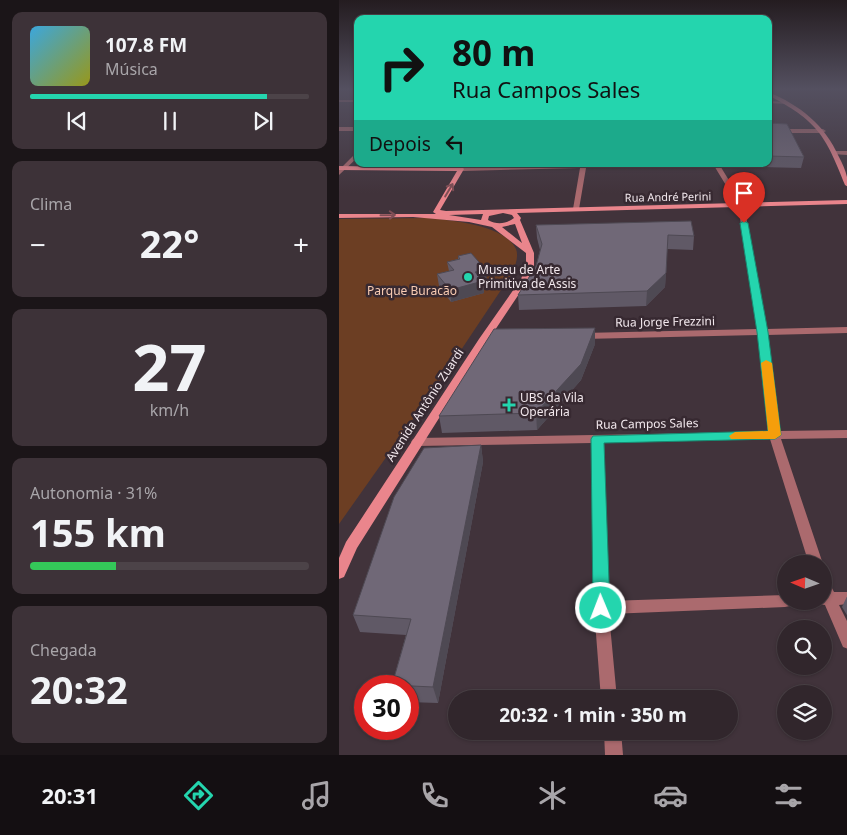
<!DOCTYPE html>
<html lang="pt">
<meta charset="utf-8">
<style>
body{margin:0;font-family:"Noto Sans",sans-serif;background:#3d3238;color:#f1f3f6;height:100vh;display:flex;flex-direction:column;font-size:19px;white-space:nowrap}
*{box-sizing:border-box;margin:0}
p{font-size:16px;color:#a8a5a9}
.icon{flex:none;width:28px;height:28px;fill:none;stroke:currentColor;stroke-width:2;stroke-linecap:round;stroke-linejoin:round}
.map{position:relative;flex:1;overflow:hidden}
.details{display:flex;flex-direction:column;gap:12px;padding:12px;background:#1b1518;width:339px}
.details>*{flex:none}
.top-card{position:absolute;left:15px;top:15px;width:418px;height:152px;border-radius:10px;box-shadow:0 1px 4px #0004,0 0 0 1px #4c4348;background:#24d5ae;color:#111;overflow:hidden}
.needle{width:32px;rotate:272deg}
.tools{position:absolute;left:438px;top:555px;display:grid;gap:10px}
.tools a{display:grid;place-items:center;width:55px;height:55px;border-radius:50%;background:#31262c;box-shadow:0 1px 4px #0004,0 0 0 1px #4c4348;font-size:25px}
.speed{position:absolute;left:15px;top:675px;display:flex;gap:10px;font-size:25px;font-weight:700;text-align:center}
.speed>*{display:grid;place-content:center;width:65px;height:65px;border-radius:50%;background:#31262c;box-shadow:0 1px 4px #0004,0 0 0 1px #4c4348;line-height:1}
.speed .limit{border:8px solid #d22;background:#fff;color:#111}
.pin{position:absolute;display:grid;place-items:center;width:42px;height:42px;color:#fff;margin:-51px -21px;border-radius:50% 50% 50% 0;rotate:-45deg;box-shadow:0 0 5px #0007}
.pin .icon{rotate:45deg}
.me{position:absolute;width:55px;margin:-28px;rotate:359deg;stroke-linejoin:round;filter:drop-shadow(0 0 4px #0008)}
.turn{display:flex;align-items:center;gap:18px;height:105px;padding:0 15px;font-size:22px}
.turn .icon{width:65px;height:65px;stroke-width:2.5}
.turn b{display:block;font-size:35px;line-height:42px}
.then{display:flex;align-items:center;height:48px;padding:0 15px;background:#0003;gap:10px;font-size:19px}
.big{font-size:38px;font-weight:700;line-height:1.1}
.details .widget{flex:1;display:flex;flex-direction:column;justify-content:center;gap:8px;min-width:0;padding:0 18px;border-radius:10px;background:#3d3238}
.details .dial{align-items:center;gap:0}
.dial b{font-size:65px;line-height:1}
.song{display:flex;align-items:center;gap:15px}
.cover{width:60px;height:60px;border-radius:8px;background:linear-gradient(135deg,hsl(200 70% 55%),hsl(60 70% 35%))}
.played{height:5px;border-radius:2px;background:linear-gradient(90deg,#24d5ae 85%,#4c4348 85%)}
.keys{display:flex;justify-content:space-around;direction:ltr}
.heat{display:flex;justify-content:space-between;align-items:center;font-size:28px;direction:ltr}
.charge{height:8px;border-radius:4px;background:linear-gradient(90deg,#34c759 31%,#4c4348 0)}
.trip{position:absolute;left:109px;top:690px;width:290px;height:50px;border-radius:25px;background:#31262c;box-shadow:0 1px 4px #0004,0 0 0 1px #4c4348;font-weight:700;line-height:50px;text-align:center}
.tab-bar{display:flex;height:80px;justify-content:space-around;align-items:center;background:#140f12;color:#a8a5a9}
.tab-bar .icon{width:35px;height:35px}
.tab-bar .active{color:#24d5ae}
.tab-bar b{font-size:22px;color:#f1f3f6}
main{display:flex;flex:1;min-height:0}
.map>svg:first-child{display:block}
.green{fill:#6c3e23}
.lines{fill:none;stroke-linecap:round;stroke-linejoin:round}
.street{fill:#ab6a6e;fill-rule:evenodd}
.secondary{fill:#ea858c;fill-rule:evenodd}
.wall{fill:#605966}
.shaded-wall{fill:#4e4953}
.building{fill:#706877;stroke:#4e4953}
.oneway{stroke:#7f4e55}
.route{fill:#24d5ae;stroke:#178a71}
.slow{fill:#f59e0b}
.poi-dot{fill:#24d5ae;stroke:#372931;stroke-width:2}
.labels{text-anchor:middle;stroke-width:5;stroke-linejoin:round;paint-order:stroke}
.far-street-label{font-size:11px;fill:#f2e8ed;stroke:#372931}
.poi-label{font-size:12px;fill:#f2e8ed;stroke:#372931;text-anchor:start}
.park-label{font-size:12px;fill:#f9ccb3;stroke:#372931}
.street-label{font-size:12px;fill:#f2e8ed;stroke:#372931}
</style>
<main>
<section class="details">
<div class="widget">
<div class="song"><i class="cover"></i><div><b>107.8 FM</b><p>Música</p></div></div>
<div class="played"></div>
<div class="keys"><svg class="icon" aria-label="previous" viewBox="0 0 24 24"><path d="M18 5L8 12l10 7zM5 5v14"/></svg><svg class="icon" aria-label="pause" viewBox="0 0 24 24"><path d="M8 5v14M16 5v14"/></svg><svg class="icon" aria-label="next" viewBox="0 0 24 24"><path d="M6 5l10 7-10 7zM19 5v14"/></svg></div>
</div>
<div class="widget"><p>Clima</p>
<div class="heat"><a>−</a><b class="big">22°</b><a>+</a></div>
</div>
<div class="widget dial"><b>27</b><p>km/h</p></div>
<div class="widget"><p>Autonomia · 31%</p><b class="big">155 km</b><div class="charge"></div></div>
<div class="widget"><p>Chegada</p><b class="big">20:32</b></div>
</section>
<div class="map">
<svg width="509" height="755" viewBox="0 0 509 755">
<rect width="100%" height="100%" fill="#41333b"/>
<path class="green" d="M88,218C111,220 166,225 177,249C180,257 176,265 174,272L108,371L0,524V219Z"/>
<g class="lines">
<g class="street">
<rect x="0" y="100" width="19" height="2"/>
<polygon points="429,101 448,102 450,103 448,104 429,103"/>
<rect x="0" y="127" width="19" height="4"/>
<polygon points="429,129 484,129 487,131 484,133 429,133"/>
<polygon points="19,151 19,157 0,175 0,170"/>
<polygon points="496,151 509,151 509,155 494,154 494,152"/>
<polygon points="242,164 361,164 358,166 247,168 240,209 237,211 234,209 241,168 122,171 119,169 122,167"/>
<polygon points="374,164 380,164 405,205 427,329 509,327 509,333 428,335 440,431 509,430 509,438 442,439 484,564 470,564 431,439 265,442 269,601 446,595 446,601 453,601 451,606 446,607 270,614 278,699 262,699 255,608 253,443 78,446 74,445 72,442 74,439 78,438 429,432 419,335 244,339 239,336 244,333 418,329 399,205"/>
<polygon points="484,578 489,580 495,592 509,592 509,604 500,605 509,623 509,649 504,647 486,605 479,604 478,601 484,601"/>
<polygon points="265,731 282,731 284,755 266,755"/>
</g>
<g class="secondary">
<path d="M429,92C461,105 486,125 500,157C505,167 509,175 509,187L506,185C486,134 478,121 429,95Z"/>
<path d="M0,166L124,168L125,169L101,210L107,211L509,200V204L178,213L182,218L181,220L195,253V266L190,279L150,339L18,548L5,577L0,579V558L7,542L140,339L182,279L187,266V253L153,227L130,222L74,217L0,218V214H97L94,212L118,171L0,170ZM164,213L173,215L175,218C167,224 158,225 149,220L150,216ZM144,214L142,220L110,215ZM176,224L183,243L163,227Z"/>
</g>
</g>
<g class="wall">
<polygon points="429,123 465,157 462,168 387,166 386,164 429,164"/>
<polygon points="197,225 355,236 354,250 328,249 326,287 307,306 180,310 179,295 197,266 201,250 198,238"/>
<polygon points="119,256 148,281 144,282 145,293 112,302 100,286 98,274 110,271 108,262 119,259"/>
<polygon points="256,344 242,380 198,430 103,433 100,416"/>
<polygon points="142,445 144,462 99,703 69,702 69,686 54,686 53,685 67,635 21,632 14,615"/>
<polygon points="509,594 509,617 503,607"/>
</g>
<g class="shaded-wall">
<polygon points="147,270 148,281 144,282 145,293 112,302 111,290 136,272"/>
<polygon points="327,273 326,287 307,306 308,291"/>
<polygon points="256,328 256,344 242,380 198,430 197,413"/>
<polygon points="142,445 144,462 99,703 94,687"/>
</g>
<g class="building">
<polygon points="429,123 448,124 465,157 429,156"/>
<polygon points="352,221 355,236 329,235 327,273 308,291 179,295 197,266 203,244 197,225"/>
<polygon points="132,253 147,270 136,272 144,281 111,290 98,274 115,270 108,262 121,259 119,256"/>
<polygon points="256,328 242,364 197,413 100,416 155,329"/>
<polygon points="142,445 94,687 53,685 72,619 14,615 55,497 85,448"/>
</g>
<defs><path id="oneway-shaft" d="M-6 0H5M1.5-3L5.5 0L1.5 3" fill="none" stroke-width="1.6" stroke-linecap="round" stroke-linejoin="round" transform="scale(1.25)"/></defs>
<g class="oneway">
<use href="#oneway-shaft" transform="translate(110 190) rotate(-59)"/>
<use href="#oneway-shaft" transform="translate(49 215) rotate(-1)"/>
</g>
<linearGradient id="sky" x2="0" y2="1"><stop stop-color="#241c20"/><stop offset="0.46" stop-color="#545060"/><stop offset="1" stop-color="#545060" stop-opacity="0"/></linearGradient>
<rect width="509" height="193" fill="url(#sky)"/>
<polygon class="route" points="405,221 409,223 429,332 442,435 436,439 265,443 271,608 268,614 262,616 257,614 254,608 252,439 254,436 429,431 418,332 401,223"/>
<polygon class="slow" points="427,360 433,363 442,435 436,439 392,439 390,436 396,432 429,431 422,363"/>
<g class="poi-dot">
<circle cx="129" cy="277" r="5"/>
<path d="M167.5 397.5h5v5h5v5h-5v5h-5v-5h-5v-5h5z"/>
</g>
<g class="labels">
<g class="far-street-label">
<text transform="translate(329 197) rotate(-1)" y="4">Rua André Perini</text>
</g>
<g class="poi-label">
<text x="139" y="274">Museu de Arte<tspan x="139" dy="14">Primitiva de Assis</tspan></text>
<text x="181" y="402">UBS da Vila<tspan x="181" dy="14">Operária</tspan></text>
</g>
<g class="park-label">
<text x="73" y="295">Parque Buracão</text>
</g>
<g class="street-label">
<text transform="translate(326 322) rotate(-1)" y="4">Rua Jorge Frezzini</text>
<text transform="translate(86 405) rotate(-57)" y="4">Avenida Antônio Zuardi</text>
<text transform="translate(308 424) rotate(-1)" y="4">Rua Campos Sales</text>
</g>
</g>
</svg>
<div class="tools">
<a><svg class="needle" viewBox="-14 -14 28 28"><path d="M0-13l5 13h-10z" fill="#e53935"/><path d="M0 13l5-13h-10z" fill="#a8a5a9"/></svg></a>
<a><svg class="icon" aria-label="search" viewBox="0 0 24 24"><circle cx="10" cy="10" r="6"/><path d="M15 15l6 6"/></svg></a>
<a><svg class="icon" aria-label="layers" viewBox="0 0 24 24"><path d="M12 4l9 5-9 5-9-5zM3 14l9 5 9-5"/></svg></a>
</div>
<div class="speed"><div class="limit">30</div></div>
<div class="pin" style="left:405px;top:223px;background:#d93025"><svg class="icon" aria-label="arrive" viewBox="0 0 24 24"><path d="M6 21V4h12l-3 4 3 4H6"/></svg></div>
<svg class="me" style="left:262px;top:608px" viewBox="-20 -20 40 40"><circle r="17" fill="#24d5ae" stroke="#fff" stroke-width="3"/><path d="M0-11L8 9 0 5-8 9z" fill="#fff"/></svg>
<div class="trip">20:32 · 1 min · 350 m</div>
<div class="top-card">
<div class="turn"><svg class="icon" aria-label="right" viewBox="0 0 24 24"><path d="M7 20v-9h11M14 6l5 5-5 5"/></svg><div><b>80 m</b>Rua Campos Sales</div></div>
<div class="then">Depois<svg class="icon" aria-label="left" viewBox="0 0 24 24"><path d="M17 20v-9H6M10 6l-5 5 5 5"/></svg></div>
</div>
</div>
</main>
<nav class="tab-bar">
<b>20:31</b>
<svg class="icon active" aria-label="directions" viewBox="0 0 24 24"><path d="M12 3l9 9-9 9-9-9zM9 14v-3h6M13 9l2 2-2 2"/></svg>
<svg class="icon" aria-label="music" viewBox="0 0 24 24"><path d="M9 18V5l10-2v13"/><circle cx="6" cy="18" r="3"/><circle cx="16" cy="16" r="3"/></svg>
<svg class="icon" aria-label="phone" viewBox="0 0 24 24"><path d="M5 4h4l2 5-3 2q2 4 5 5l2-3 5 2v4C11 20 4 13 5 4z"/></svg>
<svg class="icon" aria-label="climate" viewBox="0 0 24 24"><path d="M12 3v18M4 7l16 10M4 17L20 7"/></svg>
<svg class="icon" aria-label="car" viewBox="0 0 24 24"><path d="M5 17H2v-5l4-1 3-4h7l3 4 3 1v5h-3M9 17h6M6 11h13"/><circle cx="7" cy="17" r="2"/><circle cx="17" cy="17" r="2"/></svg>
<svg class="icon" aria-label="filters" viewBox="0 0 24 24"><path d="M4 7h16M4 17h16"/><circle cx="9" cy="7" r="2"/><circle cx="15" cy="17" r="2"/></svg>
</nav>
